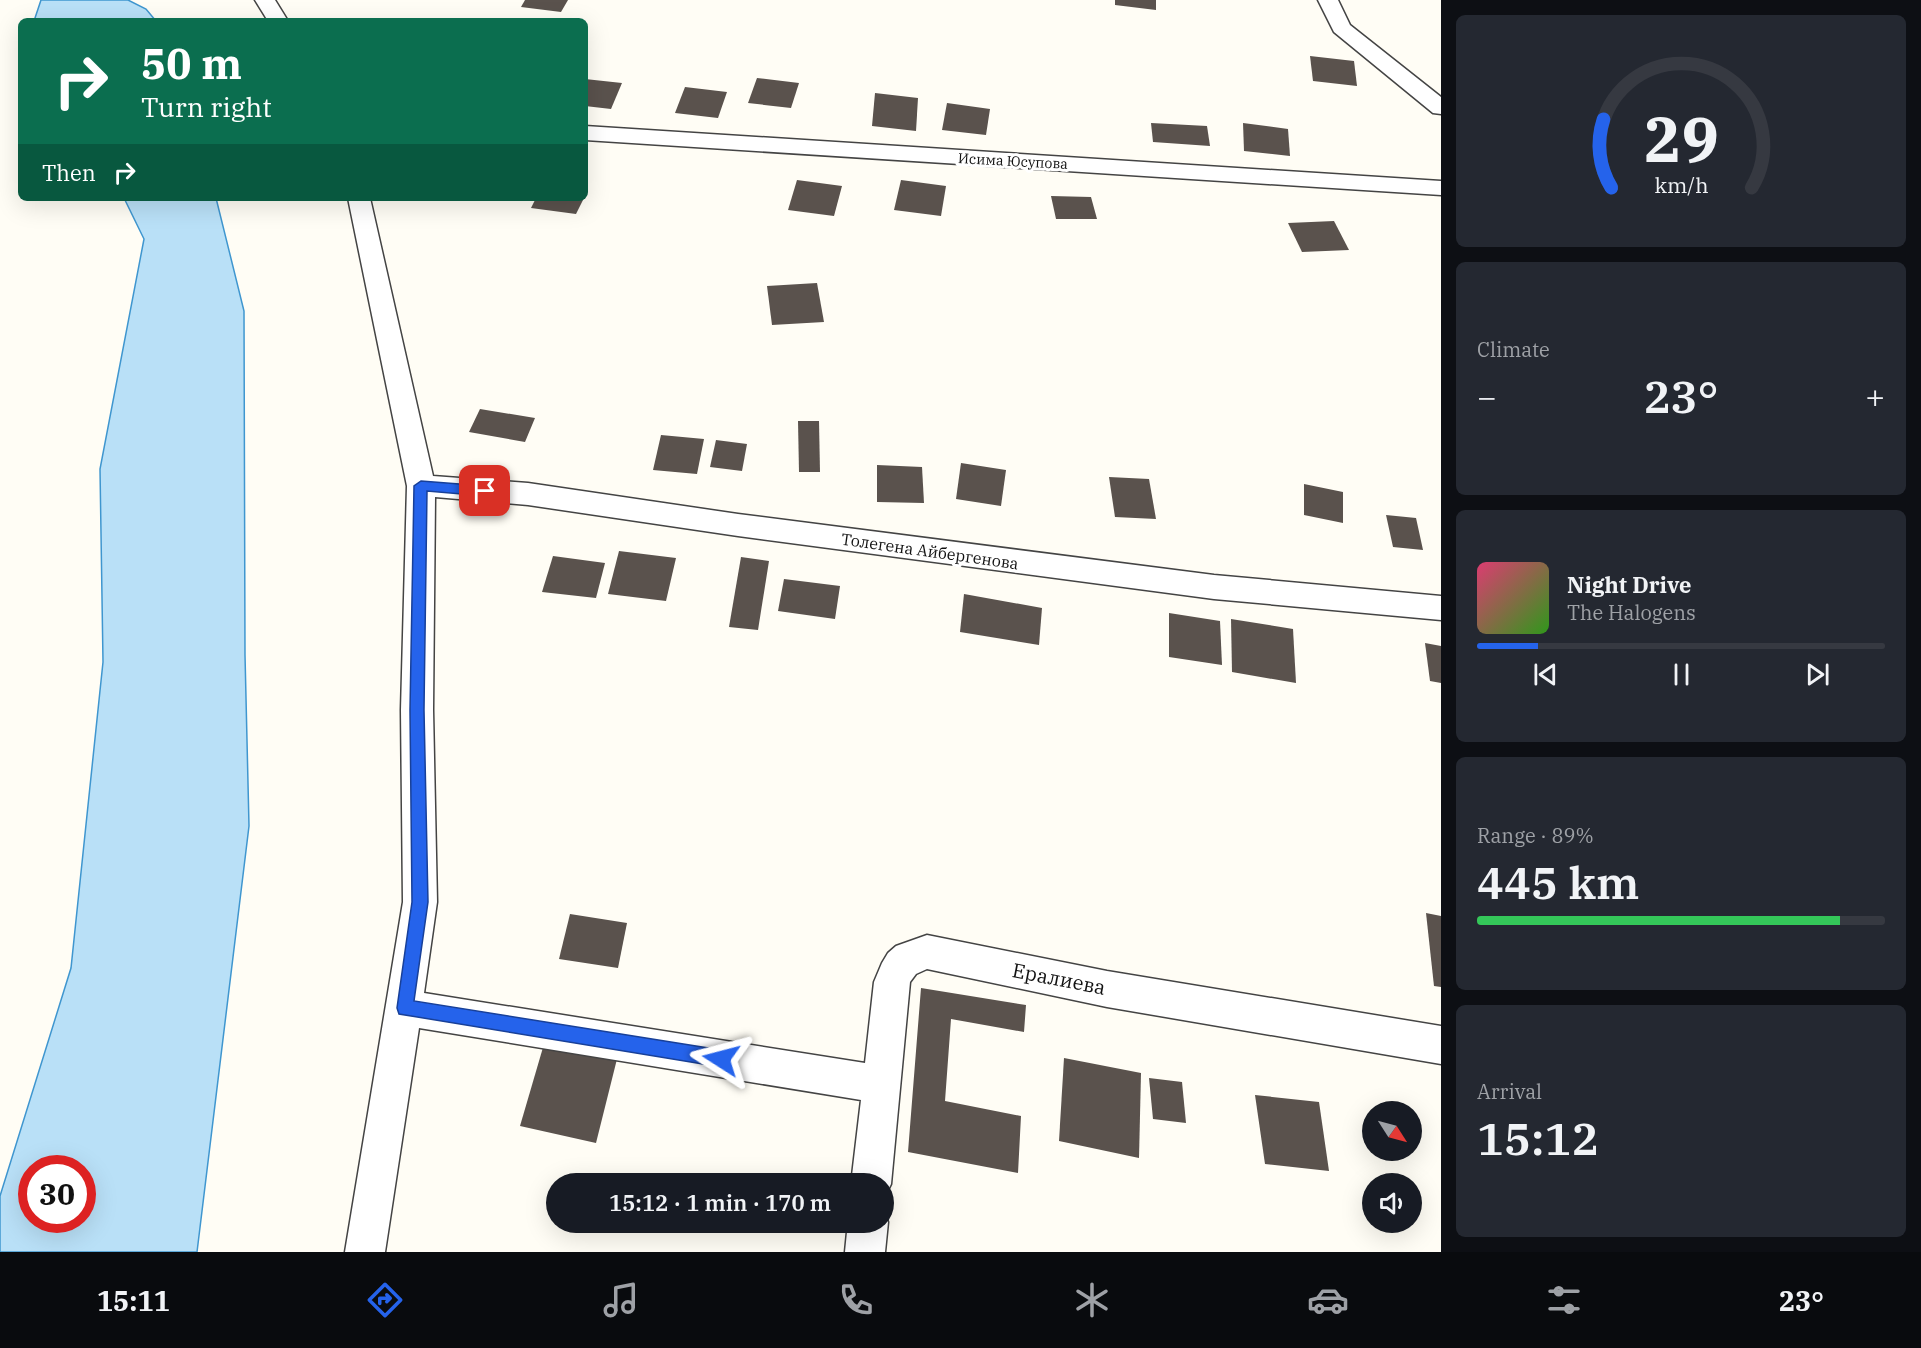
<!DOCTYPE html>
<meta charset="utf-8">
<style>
body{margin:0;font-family:"IBM Plex Serif",serif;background:#242831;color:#f1f3f6;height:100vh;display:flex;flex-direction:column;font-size:22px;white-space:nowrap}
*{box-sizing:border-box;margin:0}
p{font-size:20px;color:#9ea1a6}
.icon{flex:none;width:33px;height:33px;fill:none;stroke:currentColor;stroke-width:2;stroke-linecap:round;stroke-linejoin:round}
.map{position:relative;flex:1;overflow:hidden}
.details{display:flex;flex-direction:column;gap:15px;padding:15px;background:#0d0f14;width:480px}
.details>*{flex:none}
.guide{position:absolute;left:18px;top:18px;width:570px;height:183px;border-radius:9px;box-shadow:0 6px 24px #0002;background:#0b6e4f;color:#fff;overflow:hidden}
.needle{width:39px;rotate:126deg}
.tools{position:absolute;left:1362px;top:1101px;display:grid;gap:12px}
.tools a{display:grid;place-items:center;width:60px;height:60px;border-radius:50%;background:#171b24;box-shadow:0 6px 24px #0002;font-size:30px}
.speed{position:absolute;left:18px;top:1155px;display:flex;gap:12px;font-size:30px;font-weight:700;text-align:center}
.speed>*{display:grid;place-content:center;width:78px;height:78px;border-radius:50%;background:#171b24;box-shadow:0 6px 24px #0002;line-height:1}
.speed .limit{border:9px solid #d22;background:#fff;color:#111}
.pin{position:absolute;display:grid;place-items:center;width:51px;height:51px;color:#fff;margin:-26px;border-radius:12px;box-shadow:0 3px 9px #0006}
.me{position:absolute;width:66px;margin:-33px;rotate:279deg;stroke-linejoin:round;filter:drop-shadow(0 0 4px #0008)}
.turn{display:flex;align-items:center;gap:21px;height:126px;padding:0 24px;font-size:27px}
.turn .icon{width:78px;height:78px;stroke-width:2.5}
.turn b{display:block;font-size:42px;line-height:51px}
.then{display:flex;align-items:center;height:57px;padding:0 24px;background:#0003;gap:12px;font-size:22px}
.big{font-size:45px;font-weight:600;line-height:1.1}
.details .tile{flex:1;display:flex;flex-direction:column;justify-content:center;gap:9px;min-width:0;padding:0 21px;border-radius:9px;background:#242831}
.details .dial{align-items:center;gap:0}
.dial svg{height:156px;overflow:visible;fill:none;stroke:#363941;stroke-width:7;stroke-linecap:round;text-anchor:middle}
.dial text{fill:#f1f3f6;stroke:none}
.song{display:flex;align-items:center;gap:18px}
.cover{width:72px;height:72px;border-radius:9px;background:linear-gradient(135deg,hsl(340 70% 55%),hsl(110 70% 35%))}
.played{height:6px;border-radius:3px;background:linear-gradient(90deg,#2563eb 15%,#363941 15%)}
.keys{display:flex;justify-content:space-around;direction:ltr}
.heat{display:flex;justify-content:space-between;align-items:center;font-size:33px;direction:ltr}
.charge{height:9px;border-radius:4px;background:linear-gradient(90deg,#34c759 89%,#363941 0)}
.trip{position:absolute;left:546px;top:1173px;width:348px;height:60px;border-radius:30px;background:#171b24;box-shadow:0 6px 24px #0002;font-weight:600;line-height:60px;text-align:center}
.tabs{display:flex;height:96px;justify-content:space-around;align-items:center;background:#090b0e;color:#9ea1a6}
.tabs .icon{width:42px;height:42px}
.tabs .selected{color:#2563eb}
.tabs b{font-size:27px;color:#f1f3f6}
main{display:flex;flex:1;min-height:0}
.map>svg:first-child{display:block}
.water{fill:#b9e0f7;stroke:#3f96cf;stroke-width:1.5;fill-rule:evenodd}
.building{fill:#5a524d}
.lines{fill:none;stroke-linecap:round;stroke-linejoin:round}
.minor-casing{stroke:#444;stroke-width:3}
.minor{fill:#fff;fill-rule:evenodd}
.route{fill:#2563eb;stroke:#184099;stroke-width:1.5}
.labels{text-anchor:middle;stroke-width:6;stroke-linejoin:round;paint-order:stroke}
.far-street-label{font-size:14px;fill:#111;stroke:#fff}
.street-label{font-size:16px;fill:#111;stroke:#fff}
.near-street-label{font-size:20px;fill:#111;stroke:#fff}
</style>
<main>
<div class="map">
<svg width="1441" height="1252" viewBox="0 0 1441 1252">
<rect width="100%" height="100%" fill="#fffdf5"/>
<g class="water">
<polygon points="41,0 128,0 146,9 156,21 34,21"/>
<path d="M124,198H216L244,311L245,655L249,826L197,1252H0V1196L71,968L103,662L100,469L144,239ZM32,1168H82V1220H32Z"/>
</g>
<g class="building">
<polygon points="525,0 568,0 561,12 521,7"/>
<polygon points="1115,0 1156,0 1156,10 1115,5"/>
<polygon points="1310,56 1354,61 1357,86 1313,81"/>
<polygon points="757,78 799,83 791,108 748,103"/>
<polygon points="585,79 622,83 611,109 585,106"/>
<polygon points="685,87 727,92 718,118 675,113"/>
<polygon points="875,93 918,98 916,131 872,126"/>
<polygon points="947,103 990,109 986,135 942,130"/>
<polygon points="1151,123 1207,126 1210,146 1153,142"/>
<polygon points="1243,123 1288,129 1290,156 1244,151"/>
<polygon points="797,180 842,186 834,216 788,210"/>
<polygon points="901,180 946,186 941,216 894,210"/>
<polygon points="1051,196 1091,197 1097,219 1056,219"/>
<polygon points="536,198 584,198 576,214 531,208"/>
<polygon points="1334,221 1349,250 1302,252 1288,223"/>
<polygon points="817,283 824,322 772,325 767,286"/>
<polygon points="480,409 535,418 525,442 469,432"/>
<polygon points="798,421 819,421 820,472 799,472"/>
<polygon points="661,435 704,439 697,474 653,470"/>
<polygon points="716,440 747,444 742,471 710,467"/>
<polygon points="961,463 1006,470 1001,506 956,499"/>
<polygon points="877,465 922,467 924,503 877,502"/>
<polygon points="1109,477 1149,479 1156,519 1115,517"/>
<polygon points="1304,484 1343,492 1343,523 1304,515"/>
<polygon points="1386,515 1416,518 1423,550 1393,547"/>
<polygon points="619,551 676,558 666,601 608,594"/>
<polygon points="553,556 605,563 596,598 542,592"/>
<polygon points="741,557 769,561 758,630 729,627"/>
<polygon points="784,579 840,586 835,619 778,611"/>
<polygon points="964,594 1042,608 1039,645 960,632"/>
<polygon points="1169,613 1220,621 1222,665 1169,657"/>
<polygon points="1231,619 1293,629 1296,683 1232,672"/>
<polygon points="1425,643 1441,646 1441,683 1430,681"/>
<polygon points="1426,913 1441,916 1441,987 1434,986"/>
<polygon points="570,914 627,923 618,968 559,959"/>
<polygon points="921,988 1026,1005 1024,1032 951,1019 945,1101 1021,1116 1018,1173 908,1152"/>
<polygon points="544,1044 617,1059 596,1143 520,1126"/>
<polygon points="1064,1058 1141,1073 1139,1158 1059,1141"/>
<polygon points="1149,1078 1182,1082 1186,1123 1153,1119"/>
<polygon points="1255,1095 1319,1102 1329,1171 1265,1164"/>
</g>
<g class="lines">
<defs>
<g id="minor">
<polygon points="255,0 275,0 288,21 268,21"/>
<polygon points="1318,0 1338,0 1350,25 1441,97 1441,114 1433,113 1334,32"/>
<polygon points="585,126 1441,181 1441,195 585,140"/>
<polygon points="348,198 370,198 433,476 528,483 738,514 1214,575 1441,596 1441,620 1214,599 738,536 528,505 435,497 433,710 437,902 424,993 865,1063 874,982 882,963 888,953 896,946 927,935 1107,971 1441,1026 1441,1064 1107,1007 927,969 916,974 910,982 891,1184 884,1198 884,1184 851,1184 861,1100 419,1028 385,1252 345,1252 403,902 401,710 407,486"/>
<polygon points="884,1211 888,1222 885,1252 845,1252 848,1222 884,1222"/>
</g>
</defs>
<use href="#minor" class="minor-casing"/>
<use href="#minor" class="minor"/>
</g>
<polygon class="route" points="421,481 485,486 492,491 485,496 427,491 424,710 428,902 414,1001 721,1050 727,1053 729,1059 727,1065 721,1067 399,1014 397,1008 412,902 410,710 414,486"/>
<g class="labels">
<g class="far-street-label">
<text transform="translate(1013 161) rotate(3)" y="5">Исима Юсупова</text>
</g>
<g class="street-label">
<text transform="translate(930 551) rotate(8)" y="6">Толегена Айбергенова</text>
</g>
<g class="near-street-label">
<text transform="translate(1059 979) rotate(11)" y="7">Ералиева</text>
</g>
</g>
</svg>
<div class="tools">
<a><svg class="needle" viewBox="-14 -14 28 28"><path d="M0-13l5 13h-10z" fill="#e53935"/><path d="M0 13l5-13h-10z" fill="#9ea1a6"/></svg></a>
<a><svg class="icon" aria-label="sound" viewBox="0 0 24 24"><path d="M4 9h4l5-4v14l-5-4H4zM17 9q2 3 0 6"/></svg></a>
</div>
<div class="speed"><div class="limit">30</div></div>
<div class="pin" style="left:485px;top:491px;background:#d93025"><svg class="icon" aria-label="arrive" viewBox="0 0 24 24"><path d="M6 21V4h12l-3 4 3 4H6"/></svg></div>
<svg class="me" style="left:721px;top:1059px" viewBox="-20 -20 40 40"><path d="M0-17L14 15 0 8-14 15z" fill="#2563eb" stroke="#fff" stroke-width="4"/></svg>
<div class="trip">15:12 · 1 min · 170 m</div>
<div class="guide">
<div class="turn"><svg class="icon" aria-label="right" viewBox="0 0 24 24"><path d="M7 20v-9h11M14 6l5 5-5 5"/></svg><div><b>50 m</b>Turn right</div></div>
<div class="then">Then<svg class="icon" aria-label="right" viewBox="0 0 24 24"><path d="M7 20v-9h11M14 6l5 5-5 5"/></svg></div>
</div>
</div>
<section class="details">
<div class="tile dial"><svg viewBox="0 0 100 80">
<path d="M14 69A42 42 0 1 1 86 69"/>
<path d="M14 69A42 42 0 0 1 10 34" stroke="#2563eb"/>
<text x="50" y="56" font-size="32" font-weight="700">29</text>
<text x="50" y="72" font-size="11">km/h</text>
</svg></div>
<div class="tile"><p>Climate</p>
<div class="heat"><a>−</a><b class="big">23°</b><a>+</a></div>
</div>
<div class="tile">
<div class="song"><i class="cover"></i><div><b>Night Drive</b><p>The Halogens</p></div></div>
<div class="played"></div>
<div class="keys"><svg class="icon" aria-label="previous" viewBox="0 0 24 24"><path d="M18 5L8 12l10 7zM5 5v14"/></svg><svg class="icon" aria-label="pause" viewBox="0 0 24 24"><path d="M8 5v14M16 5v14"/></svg><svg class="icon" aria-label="next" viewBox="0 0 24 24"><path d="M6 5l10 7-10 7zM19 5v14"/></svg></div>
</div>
<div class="tile"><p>Range · 89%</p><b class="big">445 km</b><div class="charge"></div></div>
<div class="tile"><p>Arrival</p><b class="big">15:12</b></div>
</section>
</main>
<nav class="tabs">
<b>15:11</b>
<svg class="icon selected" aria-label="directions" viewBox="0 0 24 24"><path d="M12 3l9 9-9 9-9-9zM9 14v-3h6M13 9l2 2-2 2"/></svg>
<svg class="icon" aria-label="music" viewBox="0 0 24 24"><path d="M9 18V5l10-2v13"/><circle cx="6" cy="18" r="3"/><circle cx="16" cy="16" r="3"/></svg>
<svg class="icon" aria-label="phone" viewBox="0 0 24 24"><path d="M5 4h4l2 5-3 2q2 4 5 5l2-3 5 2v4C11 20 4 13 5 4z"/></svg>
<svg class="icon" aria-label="climate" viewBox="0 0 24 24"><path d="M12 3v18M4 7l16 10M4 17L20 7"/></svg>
<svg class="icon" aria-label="car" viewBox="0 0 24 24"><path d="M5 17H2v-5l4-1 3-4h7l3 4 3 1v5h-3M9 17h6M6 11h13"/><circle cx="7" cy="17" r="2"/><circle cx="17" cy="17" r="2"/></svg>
<svg class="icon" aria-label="filters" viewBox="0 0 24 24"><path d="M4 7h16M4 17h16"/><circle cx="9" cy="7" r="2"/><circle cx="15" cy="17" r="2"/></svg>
<b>23°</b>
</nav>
